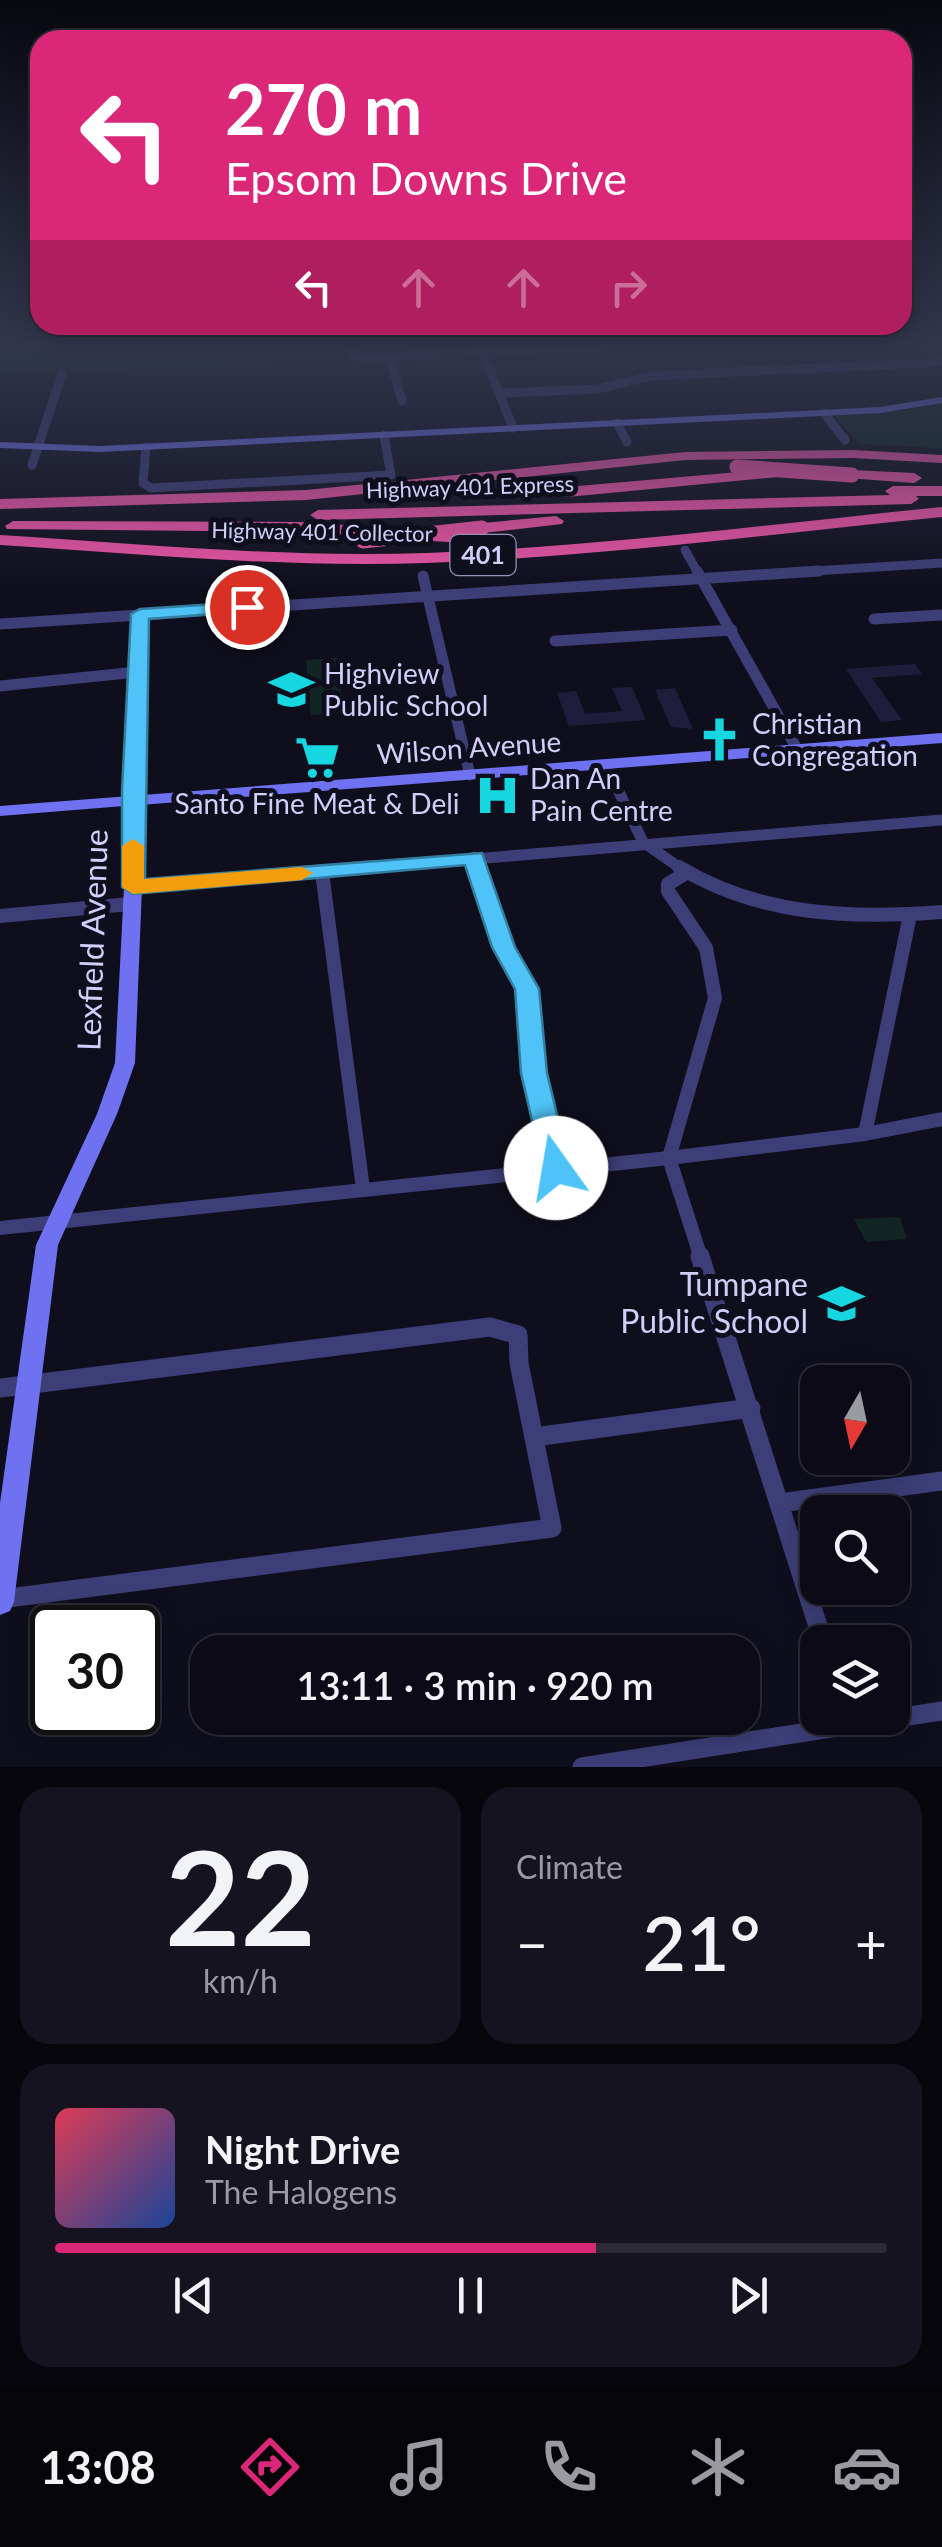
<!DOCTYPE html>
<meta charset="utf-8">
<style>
body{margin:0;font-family:Lato,sans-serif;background:#14131f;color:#f1f3f6;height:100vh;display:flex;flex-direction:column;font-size:38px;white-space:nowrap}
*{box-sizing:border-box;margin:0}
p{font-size:32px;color:#9a9aa1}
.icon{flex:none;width:55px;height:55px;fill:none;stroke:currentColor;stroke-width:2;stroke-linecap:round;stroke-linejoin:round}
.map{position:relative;height:1767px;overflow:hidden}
.panel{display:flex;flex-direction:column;gap:20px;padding:20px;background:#06060c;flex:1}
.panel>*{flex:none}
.guide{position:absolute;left:30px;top:30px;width:882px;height:305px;border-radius:30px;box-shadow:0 5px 25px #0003,0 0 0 2px #2b2b35;background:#db2777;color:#fff;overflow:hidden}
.needle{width:65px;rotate:189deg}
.fabs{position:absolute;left:800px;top:1365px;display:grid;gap:20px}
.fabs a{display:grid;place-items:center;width:110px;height:110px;border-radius:20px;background:#0b0a16;box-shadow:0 5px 25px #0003,0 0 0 2px #2b2b35;font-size:50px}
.speed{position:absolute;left:30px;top:1605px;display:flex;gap:20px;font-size:50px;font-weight:700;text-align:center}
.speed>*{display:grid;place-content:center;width:130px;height:130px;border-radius:50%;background:#0b0a16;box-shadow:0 5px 25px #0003,0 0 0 2px #2b2b35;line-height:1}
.speed .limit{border:5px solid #111;border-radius:15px;background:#fff;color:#111}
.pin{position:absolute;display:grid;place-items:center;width:85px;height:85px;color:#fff;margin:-42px;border:5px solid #fff;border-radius:50%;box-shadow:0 2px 10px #0007}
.me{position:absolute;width:110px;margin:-55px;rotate:347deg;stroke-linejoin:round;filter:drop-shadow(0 0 8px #0008)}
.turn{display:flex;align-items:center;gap:35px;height:210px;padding:0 30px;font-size:45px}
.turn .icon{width:130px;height:130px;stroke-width:2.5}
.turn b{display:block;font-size:70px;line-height:85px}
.lanes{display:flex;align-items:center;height:95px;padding:0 30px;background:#0003;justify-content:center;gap:50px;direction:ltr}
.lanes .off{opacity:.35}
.big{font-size:75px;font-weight:600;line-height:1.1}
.panel .tile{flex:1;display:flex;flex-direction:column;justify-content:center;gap:15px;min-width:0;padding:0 35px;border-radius:30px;background:#14131f}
.panel .dial{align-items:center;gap:0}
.dial b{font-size:130px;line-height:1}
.song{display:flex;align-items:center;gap:30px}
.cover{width:120px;height:120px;border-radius:15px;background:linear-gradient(135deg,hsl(350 70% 55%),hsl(220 70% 35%))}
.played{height:10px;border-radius:5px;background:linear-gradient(90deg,#db2777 65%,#2b2b35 65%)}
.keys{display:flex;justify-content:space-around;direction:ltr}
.heat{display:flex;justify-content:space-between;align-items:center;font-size:55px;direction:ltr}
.panel .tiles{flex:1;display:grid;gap:20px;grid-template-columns:1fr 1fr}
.tile:last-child{grid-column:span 2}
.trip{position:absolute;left:190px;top:1635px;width:570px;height:100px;border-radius:30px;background:#0b0a16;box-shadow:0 5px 25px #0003,0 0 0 2px #2b2b35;font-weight:600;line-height:100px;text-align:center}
.menu{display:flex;height:160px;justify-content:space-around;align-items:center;background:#040409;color:#9a9aa1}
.menu .icon{width:70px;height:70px}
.menu .on{color:#db2777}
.menu b{font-size:45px;color:#f1f3f6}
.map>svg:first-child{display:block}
.green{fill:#112624}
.building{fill:#201c3c}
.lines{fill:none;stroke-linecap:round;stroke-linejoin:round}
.street-far3{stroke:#3d3e77;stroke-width:9}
.street-far2{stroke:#3d3e77;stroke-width:11}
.street-far1{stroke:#3d3e77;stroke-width:14}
.street{stroke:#3d3e77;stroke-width:19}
.secondary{fill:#6e72f1;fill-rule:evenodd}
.highway{fill:#ef55a7;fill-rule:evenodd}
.highway-bridge{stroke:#ef55a7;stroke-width:15}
.route{fill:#4fc3f7;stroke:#337fa1;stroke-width:2.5}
.slow{fill:#f59e0b}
.labels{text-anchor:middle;stroke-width:10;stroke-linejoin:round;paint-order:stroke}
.far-street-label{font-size:22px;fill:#d1cefa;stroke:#0f0e1d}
.shield{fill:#0f0e1d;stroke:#9794b8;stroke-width:2.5}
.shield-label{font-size:25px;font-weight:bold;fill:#d1cefa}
.poi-label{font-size:28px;fill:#d1cefa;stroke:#0f0e1d;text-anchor:start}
.street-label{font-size:28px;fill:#d1cefa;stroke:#0f0e1d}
.near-street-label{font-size:32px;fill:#d1cefa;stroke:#0f0e1d}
.near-poi-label{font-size:32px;fill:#d1cefa;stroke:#0f0e1d;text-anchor:end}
</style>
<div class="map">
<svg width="942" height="1767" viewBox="0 0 942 1767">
<rect width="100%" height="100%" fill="#0f0e1d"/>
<g class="green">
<polygon points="0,346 307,346 310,360 357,360 0,374"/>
<polygon points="942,402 942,448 859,444 834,415 911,410"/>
<polygon points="337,658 344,713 311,715 306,660"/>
<polygon points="900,1217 907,1239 866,1242 854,1219"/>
</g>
<g class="building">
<polygon points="915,664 922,674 872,678 902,720 881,722 846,669"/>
<polygon points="632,687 646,720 569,726 557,693 576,691 585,714 622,711 612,688"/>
<polygon points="675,688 693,729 671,727 655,690"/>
</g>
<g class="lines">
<g class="street-far3">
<polyline points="351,346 353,357 369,358 606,346"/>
<polyline points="483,352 513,428"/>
<polyline points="390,357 402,401"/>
<polyline points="501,393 598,389 651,376 942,362"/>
<polyline points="824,413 845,440"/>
<polyline points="617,423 627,442"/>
<polyline points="146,447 143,483 151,488 391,475 384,435"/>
<polyline points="32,465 62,374"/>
<polyline points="685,550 698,573"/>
<polyline points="781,573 942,563"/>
</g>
<g class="street-far2">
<polyline points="697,571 797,749"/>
<polyline points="423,576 470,775"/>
<polyline points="874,619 942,615"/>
<polyline points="0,624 819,571"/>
<polyline points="555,641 732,630"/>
<polyline points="0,686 137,672"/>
<polyline points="606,765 643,842 683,870"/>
<polyline points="132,801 140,614"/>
<polyline points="474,857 478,870"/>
<polyline points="341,870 942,820"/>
</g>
<g class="street-far1">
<polyline points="477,867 503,947 530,999 534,1073 557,1168"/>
<path d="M679,867C760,916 850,919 942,912"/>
<polyline points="322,872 363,1189"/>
<polyline points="686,873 668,884 668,891 706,948 715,998 669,1158 701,1258"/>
<polyline points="133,887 372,867"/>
<polyline points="0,916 130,904"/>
<polyline points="865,1134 910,915"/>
<polyline points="0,1228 669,1158 865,1134 942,1119"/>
</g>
<g class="street">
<polyline points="700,1256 823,1642"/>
<polyline points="0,1388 490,1327 518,1335 519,1363 552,1528 0,1599"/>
<polyline points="534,1437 751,1408"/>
<polyline points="780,1503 942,1481"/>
<polyline points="582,1767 942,1711"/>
</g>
<g class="secondary">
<polygon points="942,397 942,403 880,413 100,452 0,448 0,442 100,446 880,407"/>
<polygon points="942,733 942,743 140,805 142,887 135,1063 117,1114 58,1245 14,1602 10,1611 0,1615 0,1503 36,1245 97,1114 115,1063 124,887 124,806 0,816 0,806"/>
</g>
<g class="highway">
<polygon points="853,450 942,455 942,463 853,458 685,460 306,500 0,509 0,499 306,490 685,452"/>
<polygon points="784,468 792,473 789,476 567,497 559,492 567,487"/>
<polygon points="852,470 914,473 922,478 914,483 847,478 847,472"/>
<polygon points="893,486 942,486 942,496 916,496 919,499 911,504 318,520 310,515 318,510 890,495 885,491"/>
<path d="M942,507V517C771,534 598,557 426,563C284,568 142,554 0,545V535C142,544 284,558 426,553C598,547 771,524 942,507Z"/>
<polygon points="556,516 564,521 562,524 483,533 475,528 483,523"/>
<polygon points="13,521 301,522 506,536 514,541 506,546 301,532 7,529 5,526"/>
</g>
<g class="highway-bridge">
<polyline points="737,467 852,475"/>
<polyline points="363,541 482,528"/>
</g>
</g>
<linearGradient id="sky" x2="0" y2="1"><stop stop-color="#080810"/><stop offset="0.58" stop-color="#31364c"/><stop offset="1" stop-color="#31364c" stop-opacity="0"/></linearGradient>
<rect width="942" height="594" fill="url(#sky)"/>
<polygon class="route" points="247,602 253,603 253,611 149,619 145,879 482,853 515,947 539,989 547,1073 570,1168 566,1175 547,1175 543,1168 521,1073 515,989 492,947 465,865 133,894 122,887 122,791 131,614 140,609"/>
<polygon class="slow" points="133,839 144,846 144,879 302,867 313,873 302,880 133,894 122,887 122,846"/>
<defs>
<symbol id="school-bare" viewBox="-9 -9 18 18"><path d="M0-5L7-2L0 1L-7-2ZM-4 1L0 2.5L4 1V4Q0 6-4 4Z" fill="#16d6df" stroke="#0f0e1d" stroke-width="2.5" paint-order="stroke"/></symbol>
<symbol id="church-bare" viewBox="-9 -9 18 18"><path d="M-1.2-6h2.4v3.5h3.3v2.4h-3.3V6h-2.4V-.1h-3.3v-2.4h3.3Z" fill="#16d6df" stroke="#0f0e1d" stroke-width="2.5" paint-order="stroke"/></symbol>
<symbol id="supermarket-bare" viewBox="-9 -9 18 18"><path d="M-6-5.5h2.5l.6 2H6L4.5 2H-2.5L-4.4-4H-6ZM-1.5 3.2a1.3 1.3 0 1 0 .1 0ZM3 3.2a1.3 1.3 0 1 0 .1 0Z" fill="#16d6df" stroke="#0f0e1d" stroke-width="2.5" paint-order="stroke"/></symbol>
<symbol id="hospital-bare" viewBox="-9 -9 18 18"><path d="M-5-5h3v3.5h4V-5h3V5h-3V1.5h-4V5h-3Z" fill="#16d6df" stroke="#0f0e1d" stroke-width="2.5" paint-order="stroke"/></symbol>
</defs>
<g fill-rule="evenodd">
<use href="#school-bare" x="260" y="658" width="63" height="63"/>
<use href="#church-bare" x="688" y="708" width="63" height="63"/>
<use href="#supermarket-bare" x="286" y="726" width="63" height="63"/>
<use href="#hospital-bare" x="466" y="764" width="63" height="63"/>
<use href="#school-bare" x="810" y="1272" width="63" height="63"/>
</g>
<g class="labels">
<g class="far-street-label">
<text transform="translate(470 487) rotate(-2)" y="8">Highway 401 Express</text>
<text transform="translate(322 532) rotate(1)" y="8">Highway 401 Collector</text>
</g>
<rect class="shield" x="450.5" y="535" width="65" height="40" rx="8"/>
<g class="shield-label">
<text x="483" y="564">401</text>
</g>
<g class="poi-label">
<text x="324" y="684">Highview<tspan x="324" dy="32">Public School</tspan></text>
<text x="752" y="734">Christian<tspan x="752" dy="32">Congregation</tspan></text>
<text x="530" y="789">Dan An<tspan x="530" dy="32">Pain Centre</tspan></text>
<text x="317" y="814" text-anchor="middle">Santo Fine Meat &amp; Deli</text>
</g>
<g class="street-label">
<text transform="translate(469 748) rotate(-4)" y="10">Wilson Avenue</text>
</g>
<g class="near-street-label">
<text transform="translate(93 940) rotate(-88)" y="11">Lexfield Avenue</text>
</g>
<g class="near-poi-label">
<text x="808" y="1296">Tumpane<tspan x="808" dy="37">Public School</tspan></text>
</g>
</g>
</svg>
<div class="fabs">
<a><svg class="needle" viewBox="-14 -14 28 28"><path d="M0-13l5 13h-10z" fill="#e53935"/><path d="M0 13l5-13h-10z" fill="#9a9aa1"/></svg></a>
<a><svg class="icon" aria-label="search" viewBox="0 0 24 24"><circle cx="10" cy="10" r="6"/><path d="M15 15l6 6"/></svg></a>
<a><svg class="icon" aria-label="layers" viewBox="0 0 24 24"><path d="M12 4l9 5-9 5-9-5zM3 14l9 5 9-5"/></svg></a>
</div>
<div class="speed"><div class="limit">30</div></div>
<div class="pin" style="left:247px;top:607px;background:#d93025"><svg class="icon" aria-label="arrive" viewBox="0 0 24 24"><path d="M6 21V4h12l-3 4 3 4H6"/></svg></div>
<svg class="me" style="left:556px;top:1168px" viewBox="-20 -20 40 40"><circle r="19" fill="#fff"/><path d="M0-13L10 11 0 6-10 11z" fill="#4fc3f7"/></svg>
<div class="trip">13:11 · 3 min · 920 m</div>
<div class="guide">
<div class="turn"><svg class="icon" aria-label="left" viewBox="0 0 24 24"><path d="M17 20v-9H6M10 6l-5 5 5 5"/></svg><div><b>270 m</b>Epsom Downs Drive</div></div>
<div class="lanes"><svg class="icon" aria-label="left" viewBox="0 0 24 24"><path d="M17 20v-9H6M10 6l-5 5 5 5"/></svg><svg class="icon off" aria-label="ahead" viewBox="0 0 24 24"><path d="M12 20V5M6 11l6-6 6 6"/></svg><svg class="icon off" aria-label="ahead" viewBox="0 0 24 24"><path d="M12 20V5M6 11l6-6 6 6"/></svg><svg class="icon off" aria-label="right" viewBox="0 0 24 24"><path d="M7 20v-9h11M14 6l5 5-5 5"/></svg></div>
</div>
</div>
<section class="panel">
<div class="tiles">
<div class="tile dial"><b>22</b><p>km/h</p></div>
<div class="tile"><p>Climate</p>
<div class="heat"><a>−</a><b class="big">21°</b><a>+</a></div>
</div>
<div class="tile">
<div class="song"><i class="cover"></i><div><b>Night Drive</b><p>The Halogens</p></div></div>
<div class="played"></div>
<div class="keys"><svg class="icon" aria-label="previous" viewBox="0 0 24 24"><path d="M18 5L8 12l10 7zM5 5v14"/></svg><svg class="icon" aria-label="pause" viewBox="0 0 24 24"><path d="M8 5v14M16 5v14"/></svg><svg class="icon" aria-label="next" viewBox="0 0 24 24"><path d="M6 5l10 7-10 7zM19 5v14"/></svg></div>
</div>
</div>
</section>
<nav class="menu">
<b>13:08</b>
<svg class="icon on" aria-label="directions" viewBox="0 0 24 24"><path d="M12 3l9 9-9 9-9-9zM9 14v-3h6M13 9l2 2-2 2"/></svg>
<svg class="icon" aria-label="music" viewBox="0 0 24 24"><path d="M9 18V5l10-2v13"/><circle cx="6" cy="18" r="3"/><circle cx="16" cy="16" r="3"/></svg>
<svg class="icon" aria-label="phone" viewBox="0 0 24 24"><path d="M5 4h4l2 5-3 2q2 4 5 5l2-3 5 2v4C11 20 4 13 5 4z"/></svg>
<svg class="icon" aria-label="climate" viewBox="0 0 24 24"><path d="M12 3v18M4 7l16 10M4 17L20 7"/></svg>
<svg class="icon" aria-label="car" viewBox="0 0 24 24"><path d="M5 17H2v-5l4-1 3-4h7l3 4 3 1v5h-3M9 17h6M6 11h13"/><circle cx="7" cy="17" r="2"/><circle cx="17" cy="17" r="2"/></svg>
</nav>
